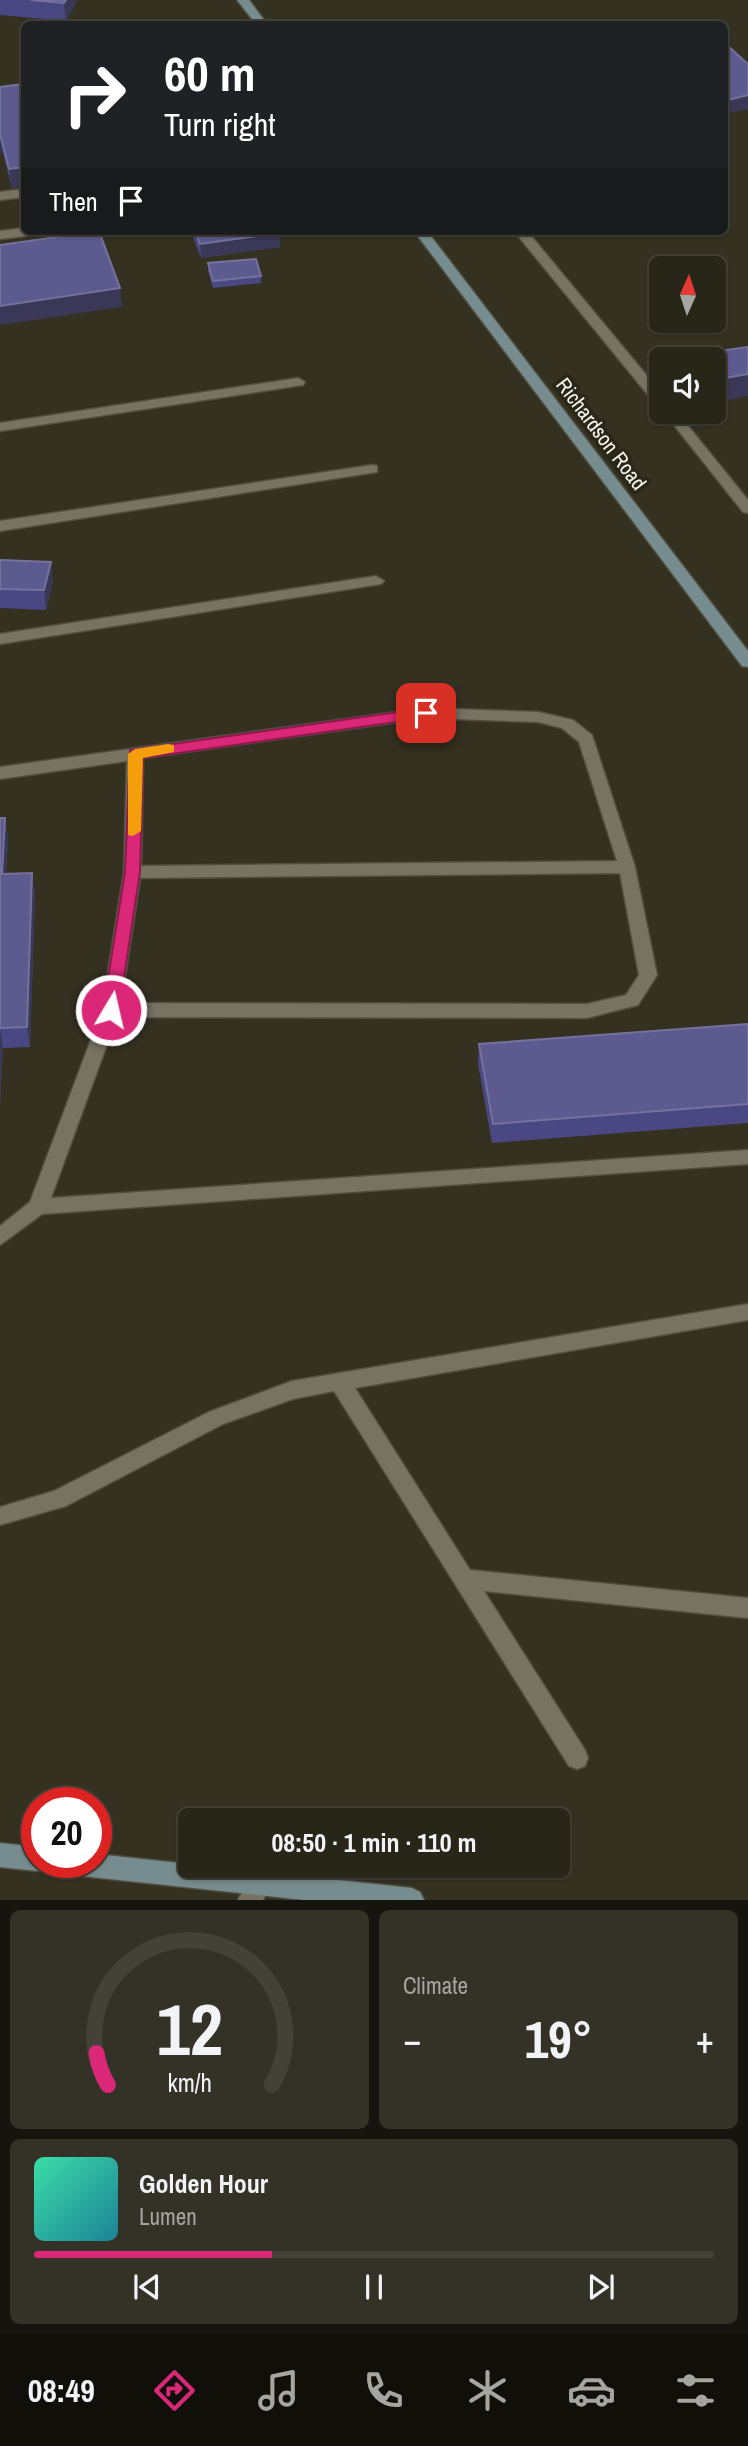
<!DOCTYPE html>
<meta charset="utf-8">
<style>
body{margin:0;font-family:"Archivo Narrow",sans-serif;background:#343126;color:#f1f3f6;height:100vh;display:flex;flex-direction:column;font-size:26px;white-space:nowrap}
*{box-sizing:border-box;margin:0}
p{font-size:23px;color:#a5a5a2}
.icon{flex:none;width:38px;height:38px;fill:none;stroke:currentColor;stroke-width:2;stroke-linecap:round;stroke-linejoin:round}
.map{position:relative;height:1900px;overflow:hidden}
.panel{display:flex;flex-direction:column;gap:10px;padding:10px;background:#16140e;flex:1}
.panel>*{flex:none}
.hud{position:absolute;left:21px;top:21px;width:707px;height:214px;border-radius:10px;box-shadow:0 2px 5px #0004,0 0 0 2px #444238;background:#202124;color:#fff;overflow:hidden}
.needle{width:46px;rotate:3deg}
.controls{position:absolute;left:649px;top:256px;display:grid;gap:14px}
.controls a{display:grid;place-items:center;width:77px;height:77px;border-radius:10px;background:#282519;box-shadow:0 2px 5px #0004,0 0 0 2px #444238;font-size:35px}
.speed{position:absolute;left:21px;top:1787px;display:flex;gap:14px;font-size:35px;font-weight:700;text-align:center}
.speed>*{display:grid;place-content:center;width:91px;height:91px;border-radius:50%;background:#282519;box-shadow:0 2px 5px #0004,0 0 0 2px #444238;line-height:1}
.speed .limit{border:10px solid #d22;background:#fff;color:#111}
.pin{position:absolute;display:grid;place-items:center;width:60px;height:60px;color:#fff;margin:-30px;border-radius:14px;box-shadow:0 4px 10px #0006}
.me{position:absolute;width:77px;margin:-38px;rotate:9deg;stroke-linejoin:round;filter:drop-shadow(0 0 5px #0008)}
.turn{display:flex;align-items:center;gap:24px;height:147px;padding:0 28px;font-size:32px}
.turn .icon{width:91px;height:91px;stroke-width:2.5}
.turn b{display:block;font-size:49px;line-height:60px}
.then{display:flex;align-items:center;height:66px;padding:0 28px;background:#0003;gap:14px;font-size:26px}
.big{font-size:52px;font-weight:800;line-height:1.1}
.panel .tile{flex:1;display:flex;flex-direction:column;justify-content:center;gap:10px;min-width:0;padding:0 24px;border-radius:10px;background:#343126}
.panel .dial{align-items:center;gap:0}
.dial svg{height:182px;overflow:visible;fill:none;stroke:#444238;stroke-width:7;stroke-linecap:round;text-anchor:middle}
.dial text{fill:#f1f3f6;stroke:none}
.song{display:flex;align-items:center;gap:21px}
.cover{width:84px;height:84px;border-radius:10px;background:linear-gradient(135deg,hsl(160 70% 55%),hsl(190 70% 35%))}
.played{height:7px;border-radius:4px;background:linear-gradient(90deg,#db2777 35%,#444238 35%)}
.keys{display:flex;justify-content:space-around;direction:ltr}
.heat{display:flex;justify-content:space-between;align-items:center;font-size:38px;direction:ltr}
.panel .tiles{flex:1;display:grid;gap:10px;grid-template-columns:1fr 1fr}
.tile:last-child{grid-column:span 2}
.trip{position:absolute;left:178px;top:1808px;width:392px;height:70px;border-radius:10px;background:#282519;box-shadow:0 2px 5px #0004,0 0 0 2px #444238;font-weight:800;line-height:70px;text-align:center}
.dock{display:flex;height:112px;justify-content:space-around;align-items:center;background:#100f0a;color:#a5a5a2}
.dock .icon{width:49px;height:49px}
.dock .selected{color:#db2777}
.dock b{font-size:32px;color:#f1f3f6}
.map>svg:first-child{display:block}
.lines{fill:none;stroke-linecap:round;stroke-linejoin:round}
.lane-casing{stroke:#514e40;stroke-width:3}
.secondary-casing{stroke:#514e40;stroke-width:3}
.lane{fill:#777261;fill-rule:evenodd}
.secondary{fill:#768c8e;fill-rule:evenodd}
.wall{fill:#4a4883}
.shaded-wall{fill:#3a3757}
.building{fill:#5c5a8e;stroke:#74729c;stroke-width:2}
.route{fill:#db2777;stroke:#8e194d;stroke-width:2}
.slow{fill:#f59e0b}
.labels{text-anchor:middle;stroke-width:7;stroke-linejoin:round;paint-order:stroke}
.street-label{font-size:21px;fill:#f6f4ea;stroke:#2b2718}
</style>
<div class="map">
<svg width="748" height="1900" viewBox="0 0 748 1900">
<rect width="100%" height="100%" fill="#353121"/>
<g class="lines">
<defs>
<g id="lane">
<polygon points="24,189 24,197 0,200 0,192"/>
<polygon points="24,228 24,231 39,231 33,235 0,239 0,231"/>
<polygon points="514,231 527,231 662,394 662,407 657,406"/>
<polygon points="298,378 305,382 303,385 0,431 0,423"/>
<polygon points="662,410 676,411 748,500 748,513 743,512"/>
<polygon points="372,465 377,466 377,472 0,531 0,521"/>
<polygon points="376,576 384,581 381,584 0,644 0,634"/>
<path d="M426,708L538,712L573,720L592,735L635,867L657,975L638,1005L587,1018L117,1017L51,1198L748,1150V1164L42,1214L0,1245V1226L30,1202L102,1010L124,872L127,761L0,779V767ZM426,718L538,722L562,728L579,742L617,861L141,866L143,758ZM620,873L639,975L626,995L587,1004L121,1003L140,878Z"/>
<polygon points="748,1304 748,1320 355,1388 470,1570 748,1598 748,1618 484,1591 585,1750 588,1758 585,1766 577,1769 569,1766 334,1391 293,1399 223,1424 66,1506 0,1525 0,1507 54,1491 209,1412 292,1381"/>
<polygon points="259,1871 267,1875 271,1883 263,1900 238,1900 251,1875"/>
</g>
<g id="secondary">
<polygon points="237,0 249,0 267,24 256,24"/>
<polygon points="414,231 427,231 748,651 748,667 742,666"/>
<polygon points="0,1843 37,1847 37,1862 47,1862 45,1867 37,1871 0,1867"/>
<polygon points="96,1854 412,1888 420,1892 424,1900 304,1900 63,1874 55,1870 51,1862 96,1862"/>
</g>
</defs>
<use href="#lane" class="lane-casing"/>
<use href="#secondary" class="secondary-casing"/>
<use href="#lane" class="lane"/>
<use href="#secondary" class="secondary"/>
</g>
<g class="wall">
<polygon points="0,0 77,0 66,21 0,15"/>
<polygon points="24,84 24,186 12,188 3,153 0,153 0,87"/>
<polygon points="192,231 279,231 280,247 201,258 193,237"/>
<polygon points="208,263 261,276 261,283 213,288 208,271"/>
<polygon points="0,560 53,581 46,610 0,608"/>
<polygon points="0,818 5,818 8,838 6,874 35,893 30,1047 3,1048 0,1103"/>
<polygon points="748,1024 748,1123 492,1143 478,1064 479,1044"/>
</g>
<g class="shaded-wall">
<polygon points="66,0 77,0 66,21 64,3"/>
<polygon points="24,92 24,111 19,93"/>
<polygon points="748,95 748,109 724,114 724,101"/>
<polygon points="0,134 3,153 0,153"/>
<polygon points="24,167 24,186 12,188 9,169"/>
<polygon points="279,233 280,247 201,258 200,244"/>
<polygon points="120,288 122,307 0,325 0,306"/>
<polygon points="748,374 748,396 714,403 714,380"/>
<polygon points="51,562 53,581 46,610 44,590"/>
<polygon points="5,818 8,838 5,894 2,874"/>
<polygon points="32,873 35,893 30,1047 27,1027"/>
<polygon points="0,1030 3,1048 0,1103"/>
</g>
<g class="building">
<polygon points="31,0 66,0 64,3"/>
<polygon points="728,46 748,64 748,95 724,101 724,47"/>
<polygon points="24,84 24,92 19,93 24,111 24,167 9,169 0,134 0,87"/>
<polygon points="99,231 120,288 0,306 0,245"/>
<polygon points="195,231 279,231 279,233 200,244"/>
<polygon points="256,259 261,276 213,281 208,263"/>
<polygon points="748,347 748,374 714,380 714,359 670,359 669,358"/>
<polygon points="0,560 51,562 44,590 0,589"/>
<polygon points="0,818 5,818 2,874 32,873 27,1027 0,1028"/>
<polygon points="748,1024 748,1104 493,1124 479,1044"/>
</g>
<polygon class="route" points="426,708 431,710 431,717 143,758 140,872 119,1010 117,1015 105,1015 103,1010 125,872 130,750"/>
<polygon class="slow" points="168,744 174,745 174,752 143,758 141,831 133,836 128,835 128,754 135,749"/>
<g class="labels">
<g class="street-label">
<text transform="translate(601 434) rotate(53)" y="7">Richardson Road</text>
</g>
</g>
</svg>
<div class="controls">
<a><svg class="needle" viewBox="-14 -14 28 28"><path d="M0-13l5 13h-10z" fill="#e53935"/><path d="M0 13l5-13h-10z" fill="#a5a5a2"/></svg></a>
<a><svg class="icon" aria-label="sound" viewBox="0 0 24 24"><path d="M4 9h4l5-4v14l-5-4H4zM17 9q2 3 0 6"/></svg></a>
</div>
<div class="speed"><div class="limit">20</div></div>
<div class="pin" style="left:426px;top:713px;background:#d93025"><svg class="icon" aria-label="arrive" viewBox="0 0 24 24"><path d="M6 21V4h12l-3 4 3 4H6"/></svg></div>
<svg class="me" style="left:111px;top:1010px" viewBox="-20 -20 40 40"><circle r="17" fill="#db2777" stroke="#fff" stroke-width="3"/><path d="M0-11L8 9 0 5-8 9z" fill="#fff"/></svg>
<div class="trip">08:50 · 1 min · 110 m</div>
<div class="hud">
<div class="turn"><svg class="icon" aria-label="right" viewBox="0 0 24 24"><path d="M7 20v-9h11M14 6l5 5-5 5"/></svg><div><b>60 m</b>Turn right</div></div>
<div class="then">Then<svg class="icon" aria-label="arrive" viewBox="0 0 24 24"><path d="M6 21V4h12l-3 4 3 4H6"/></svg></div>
</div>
</div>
<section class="panel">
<div class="tiles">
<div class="tile dial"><svg viewBox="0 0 100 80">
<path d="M14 69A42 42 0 1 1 86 69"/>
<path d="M14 69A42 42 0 0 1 9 55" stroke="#db2777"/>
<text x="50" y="56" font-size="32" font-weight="700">12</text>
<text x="50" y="72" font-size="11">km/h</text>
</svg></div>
<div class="tile"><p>Climate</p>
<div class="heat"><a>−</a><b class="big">19°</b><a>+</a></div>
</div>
<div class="tile">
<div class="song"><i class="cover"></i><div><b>Golden Hour</b><p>Lumen</p></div></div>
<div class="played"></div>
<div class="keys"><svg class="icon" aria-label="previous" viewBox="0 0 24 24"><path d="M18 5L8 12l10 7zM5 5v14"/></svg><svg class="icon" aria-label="pause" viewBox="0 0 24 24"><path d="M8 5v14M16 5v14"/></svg><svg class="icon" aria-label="next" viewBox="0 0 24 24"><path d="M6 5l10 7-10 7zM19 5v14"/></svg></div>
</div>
</div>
</section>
<nav class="dock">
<b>08:49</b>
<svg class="icon selected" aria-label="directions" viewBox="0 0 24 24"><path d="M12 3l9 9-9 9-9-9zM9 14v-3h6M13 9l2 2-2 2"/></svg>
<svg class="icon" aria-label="music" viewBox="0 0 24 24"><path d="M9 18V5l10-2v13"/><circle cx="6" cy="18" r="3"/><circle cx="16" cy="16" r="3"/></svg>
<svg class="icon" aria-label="phone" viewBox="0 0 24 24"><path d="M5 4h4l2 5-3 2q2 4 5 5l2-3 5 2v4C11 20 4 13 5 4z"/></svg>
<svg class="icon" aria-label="climate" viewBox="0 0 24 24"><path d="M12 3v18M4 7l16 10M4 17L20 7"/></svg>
<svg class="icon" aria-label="car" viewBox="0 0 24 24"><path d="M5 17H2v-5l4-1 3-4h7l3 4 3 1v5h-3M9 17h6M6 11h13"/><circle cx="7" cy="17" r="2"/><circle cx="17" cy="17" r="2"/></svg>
<svg class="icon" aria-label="filters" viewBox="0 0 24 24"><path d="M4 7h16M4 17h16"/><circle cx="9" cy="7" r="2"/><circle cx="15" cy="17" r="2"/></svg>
</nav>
